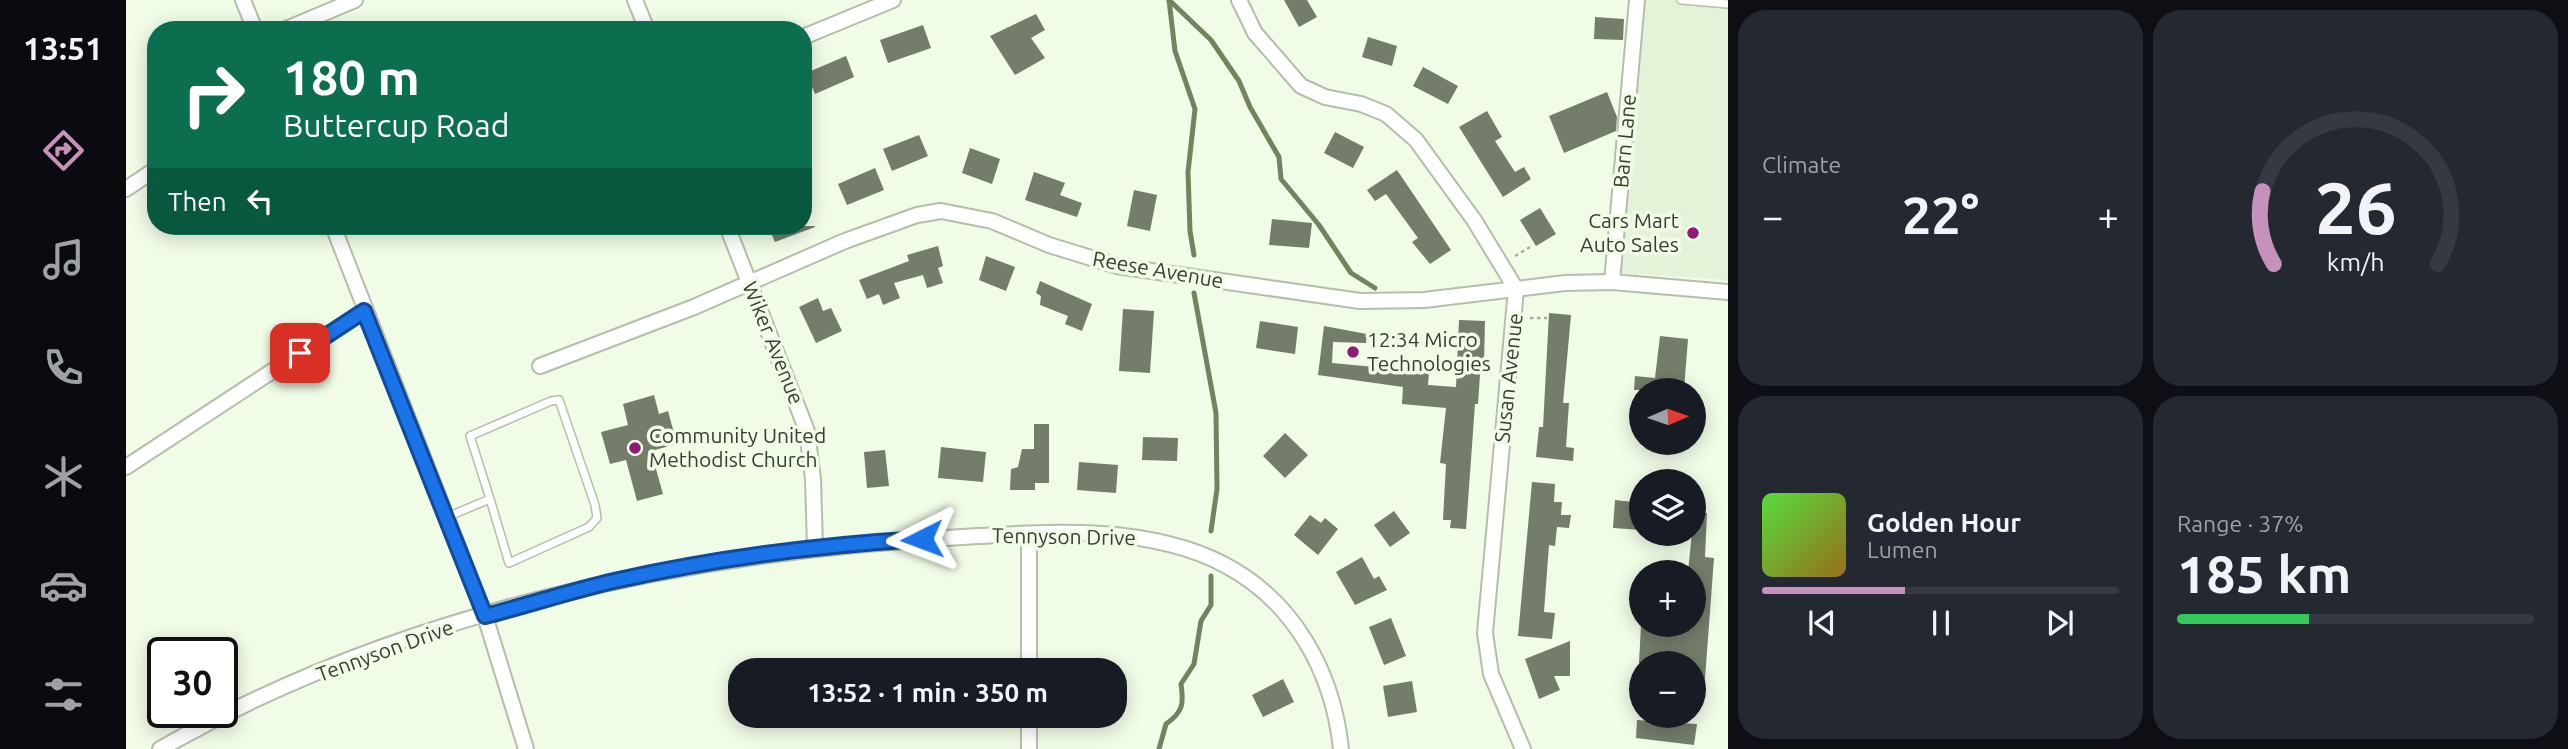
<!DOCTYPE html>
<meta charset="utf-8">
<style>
body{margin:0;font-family:Ubuntu,sans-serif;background:#242831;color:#f1f3f6;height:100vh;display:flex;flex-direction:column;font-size:26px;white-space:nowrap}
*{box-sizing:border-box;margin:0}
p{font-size:23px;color:#9ea1a6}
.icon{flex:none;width:38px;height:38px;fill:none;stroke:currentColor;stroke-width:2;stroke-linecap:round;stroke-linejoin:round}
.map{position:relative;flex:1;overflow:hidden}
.drawer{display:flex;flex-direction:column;gap:10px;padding:10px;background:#0d0f14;width:840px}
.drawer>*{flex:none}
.top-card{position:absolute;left:21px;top:21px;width:665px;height:214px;border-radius:28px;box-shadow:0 4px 18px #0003;background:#0b6e4f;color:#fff;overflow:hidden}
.needle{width:46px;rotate:88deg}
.controls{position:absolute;left:1503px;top:378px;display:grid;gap:14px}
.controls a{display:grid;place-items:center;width:77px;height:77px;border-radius:50%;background:#171b24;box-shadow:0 4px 18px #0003;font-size:35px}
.speed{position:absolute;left:21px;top:637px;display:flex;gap:14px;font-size:35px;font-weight:700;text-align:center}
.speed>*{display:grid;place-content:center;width:91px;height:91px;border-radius:50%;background:#171b24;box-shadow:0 4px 18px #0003;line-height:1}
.speed .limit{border:4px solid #111;border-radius:10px;background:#fff;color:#111}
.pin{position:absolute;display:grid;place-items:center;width:60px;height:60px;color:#fff;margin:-30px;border-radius:14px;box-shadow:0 4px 10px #0006}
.me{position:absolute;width:77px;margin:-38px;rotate:267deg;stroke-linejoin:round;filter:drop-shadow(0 0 5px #0008)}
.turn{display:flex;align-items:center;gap:24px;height:147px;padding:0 21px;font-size:32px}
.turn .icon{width:91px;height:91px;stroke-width:2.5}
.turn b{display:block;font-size:49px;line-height:60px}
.then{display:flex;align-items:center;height:66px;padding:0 21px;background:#0003;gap:14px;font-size:26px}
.big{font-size:52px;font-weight:700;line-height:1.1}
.drawer .widget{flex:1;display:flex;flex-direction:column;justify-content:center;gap:10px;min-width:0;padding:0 24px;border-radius:28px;background:#242831}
.drawer .dial{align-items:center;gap:0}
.dial svg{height:182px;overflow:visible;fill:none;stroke:#363941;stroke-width:7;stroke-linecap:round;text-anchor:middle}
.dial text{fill:#f1f3f6;stroke:none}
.song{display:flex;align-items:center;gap:21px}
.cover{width:84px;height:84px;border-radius:10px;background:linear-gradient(135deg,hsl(110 70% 55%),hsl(40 70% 35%))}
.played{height:7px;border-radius:4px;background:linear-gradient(90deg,#c691bc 40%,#363941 40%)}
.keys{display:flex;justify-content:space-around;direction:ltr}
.heat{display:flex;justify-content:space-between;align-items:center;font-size:38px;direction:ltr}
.charge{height:10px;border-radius:5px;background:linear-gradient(90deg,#34c759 37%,#363941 0)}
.drawer .tiles{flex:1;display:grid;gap:10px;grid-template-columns:repeat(2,1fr)}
.trip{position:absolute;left:602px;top:658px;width:399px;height:70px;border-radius:28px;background:#171b24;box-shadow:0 4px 18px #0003;font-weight:700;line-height:70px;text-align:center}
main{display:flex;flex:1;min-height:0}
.tabs{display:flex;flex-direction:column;width:126px;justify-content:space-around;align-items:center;background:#090b0e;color:#9ea1a6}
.tabs .icon{width:49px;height:49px}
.tabs .on{color:#c691bc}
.tabs b{font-size:32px;color:#f1f3f6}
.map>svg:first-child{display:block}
.built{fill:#e4f3d7}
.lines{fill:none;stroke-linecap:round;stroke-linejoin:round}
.stream{stroke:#70845e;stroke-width:5}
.building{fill:#737d6a}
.lane-casing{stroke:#b4beaa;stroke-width:10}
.street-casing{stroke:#b4beaa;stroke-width:18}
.path{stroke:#a5ad9e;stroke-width:2.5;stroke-dasharray:3.5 3.5;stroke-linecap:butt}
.lane{stroke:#fff;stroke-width:7}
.street{stroke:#fff;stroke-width:14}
.route-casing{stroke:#114b97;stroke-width:18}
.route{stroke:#1a73e8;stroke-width:12}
.poi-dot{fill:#921976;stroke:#f1fce7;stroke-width:2.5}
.labels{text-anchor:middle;stroke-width:7;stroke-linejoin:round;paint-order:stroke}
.street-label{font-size:21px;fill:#393d35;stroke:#f1fce7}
.poi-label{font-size:21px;fill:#393d35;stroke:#f1fce7;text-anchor:start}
</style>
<main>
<nav class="tabs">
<b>13:51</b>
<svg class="icon on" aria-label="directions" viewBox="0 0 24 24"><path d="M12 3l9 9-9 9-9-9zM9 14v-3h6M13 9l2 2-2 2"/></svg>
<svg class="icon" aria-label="music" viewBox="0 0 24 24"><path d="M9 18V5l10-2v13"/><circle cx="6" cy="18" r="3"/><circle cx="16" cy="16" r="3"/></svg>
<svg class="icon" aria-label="phone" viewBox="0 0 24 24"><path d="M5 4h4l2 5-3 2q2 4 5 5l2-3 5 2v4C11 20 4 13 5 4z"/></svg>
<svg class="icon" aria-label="climate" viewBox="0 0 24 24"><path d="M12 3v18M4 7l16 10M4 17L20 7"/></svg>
<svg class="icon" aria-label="car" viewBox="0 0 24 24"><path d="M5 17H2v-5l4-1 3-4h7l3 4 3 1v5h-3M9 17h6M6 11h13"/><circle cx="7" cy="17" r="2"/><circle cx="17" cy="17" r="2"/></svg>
<svg class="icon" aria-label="filters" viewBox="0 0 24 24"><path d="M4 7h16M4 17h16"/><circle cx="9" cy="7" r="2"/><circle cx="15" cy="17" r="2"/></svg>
</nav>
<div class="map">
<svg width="1602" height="749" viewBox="0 0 1602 749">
<rect width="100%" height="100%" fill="#f1fce7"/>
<polygon class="built" points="1518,0 1602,0 1602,280 1496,273"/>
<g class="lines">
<g class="stream">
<polyline points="1043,0 1085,40 1113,81 1124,107 1153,157 1155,179 1193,225 1225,273 1249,288"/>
<polyline points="1043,0 1049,51 1069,109 1062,172 1064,231 1068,255"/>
<polyline points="1068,293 1090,413 1091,489 1085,531"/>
<path d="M1033,749L1040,724C1057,712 1058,704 1055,684L1068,664L1075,621L1085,605V576"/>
</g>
</g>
<g class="building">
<polygon points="1158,0 1181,0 1191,17 1173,27"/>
<polygon points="910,14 919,30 905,38 919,58 889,75 864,36"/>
<polygon points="1469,17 1498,19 1497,40 1468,39"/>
<polygon points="797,25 805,48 762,63 754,40"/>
<polygon points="1242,37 1271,46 1266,66 1236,57"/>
<polygon points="720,56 728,77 689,94 680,73"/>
<polygon points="1297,67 1332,86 1322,104 1287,86"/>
<polygon points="1481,92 1491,117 1490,131 1438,153 1423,116"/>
<polygon points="1361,111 1376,137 1369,141 1389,172 1398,167 1405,179 1377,197 1333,127"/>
<polygon points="1209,132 1238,147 1227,168 1198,153"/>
<polygon points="793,135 802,156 766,171 757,149"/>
<polygon points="844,148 874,159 866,184 836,173"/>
<polygon points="749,168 758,190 721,205 712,184"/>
<polygon points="1271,170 1325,250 1304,264 1286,242 1292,238 1260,194 1249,201 1241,190"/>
<polygon points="908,172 939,183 934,195 956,203 951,217 899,200"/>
<polygon points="1008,190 1031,195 1024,231 1001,226"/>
<polygon points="1414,208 1430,234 1410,246 1394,220"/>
<polygon points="1146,219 1186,223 1183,248 1143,245"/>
<polygon points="642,226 689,226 689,227 649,242"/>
<polygon points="812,246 817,266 812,268 817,283 801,288 797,275 768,283 774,298 757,305 753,294 741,299 733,280 783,261 781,255"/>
<polygon points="860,256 889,267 880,291 853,280"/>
<polygon points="914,281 966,304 956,331 939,324 942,316 914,305 915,296 910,293"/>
<polygon points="692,298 697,311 705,308 716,331 690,343 673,307"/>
<polygon points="997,309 1028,311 1024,373 993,371"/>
<polygon points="1423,313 1445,315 1437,403 1443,403 1440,447 1448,448 1447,461 1410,457 1413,427 1417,427"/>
<polygon points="1333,320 1359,321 1358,361 1355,360 1352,404 1349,404 1340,529 1324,528 1325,520 1317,520 1320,464 1314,463 1320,408 1276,404 1277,387 1192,375 1198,326 1241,334 1240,343 1207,342 1206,363 1303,372 1302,385 1330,387"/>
<polygon points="1134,321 1172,327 1169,354 1130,348"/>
<polygon points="1534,336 1562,339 1558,390 1508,390 1509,376 1529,378"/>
<polygon points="528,395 533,414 542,411 551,444 525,451 537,494 511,501 500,460 484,464 475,432 502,425 497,404"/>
<polygon points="908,424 923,424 923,483 909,483 909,490 884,490 885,469 892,467 896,449 908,449"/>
<polygon points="1159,433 1182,455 1159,478 1137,456"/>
<polygon points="1017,437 1052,438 1051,461 1016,460"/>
<polygon points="815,447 860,452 857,482 812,478"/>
<polygon points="759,450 763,486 741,488 738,452"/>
<polygon points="953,462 992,465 990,493 951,490"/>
<polygon points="1406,482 1429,484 1428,502 1436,502 1435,515 1445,515 1443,528 1431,527 1429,546 1423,545 1418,612 1429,613 1426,639 1392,636"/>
<polygon points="1489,500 1516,503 1516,530 1487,528"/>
<polygon points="1268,511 1284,533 1264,547 1248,525"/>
<polygon points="1568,512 1581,513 1579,557 1588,558 1578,692 1568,691 1568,663 1513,663 1515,625 1568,625 1568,572 1562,572"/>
<polygon points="1184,515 1195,523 1199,518 1212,529 1192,555 1168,535"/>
<polygon points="1236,557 1248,579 1253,576 1261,590 1229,605 1210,572"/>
<polygon points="1265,618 1280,656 1258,665 1243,627"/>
<polygon points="1444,641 1444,676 1428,676 1434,690 1413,699 1399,659"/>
<polygon points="1157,679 1168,702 1137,717 1126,695"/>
<polygon points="1286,681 1291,712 1262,717 1257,686"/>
<polygon points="1511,720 1571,724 1568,745 1510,738"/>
</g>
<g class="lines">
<defs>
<g id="lane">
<polyline points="1555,0 1602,4"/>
<polyline points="321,517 364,499 383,563 463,527 471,518 469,505 433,400 425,401 344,436 364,499"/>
</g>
<g id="street">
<polyline points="117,0 129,30"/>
<polyline points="509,0 521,30"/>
<polyline points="1113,0 1129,33 1175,86 1199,97 1235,104 1260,114 1290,140 1348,220 1390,289 1359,633 1365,674 1397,749"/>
<polyline points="158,30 229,0"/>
<polyline points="677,37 767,0"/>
<polyline points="0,189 30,169"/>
<polyline points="207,226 359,616 400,749"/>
<polyline points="601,226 681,431 687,479 689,547"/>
<polyline points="1486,282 1511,0"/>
<polyline points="414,366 568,307 719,241 791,215 815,211 866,221 923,245 991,266 1234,301 1298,300 1439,283 1486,282 1602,292"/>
<polyline points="0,467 238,311"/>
<polyline points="903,670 903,535"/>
<polyline points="903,716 903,749"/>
<path d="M34,749C275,611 562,552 836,537C921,532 1021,524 1099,565C1169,602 1207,673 1215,749"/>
</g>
</defs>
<use href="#lane" class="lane-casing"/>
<use href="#street" class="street-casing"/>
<g class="path">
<polyline points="1389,256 1404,247"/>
<polyline points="1404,318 1421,318"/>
</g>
<use href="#lane" class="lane"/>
<use href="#street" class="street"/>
</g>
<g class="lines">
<defs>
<path id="route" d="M174,353L238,311L359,616C402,605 445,591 488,581C590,558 693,545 796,539"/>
</defs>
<use href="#route" class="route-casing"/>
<use href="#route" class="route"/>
</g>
<g class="poi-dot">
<circle cx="1567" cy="233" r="7"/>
<circle cx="1227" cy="352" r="7"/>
<circle cx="509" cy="448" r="7"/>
</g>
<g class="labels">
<g class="street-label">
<text transform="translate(1499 141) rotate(-85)" y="7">Barn Lane</text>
<text transform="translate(1032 270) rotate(10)" y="7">Reese Avenue</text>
<text transform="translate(647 343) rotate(68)" y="7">Wiker Avenue</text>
<text transform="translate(1383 378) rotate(-84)" y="7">Susan Avenue</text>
<text transform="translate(938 537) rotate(1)" y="7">Tennyson Drive</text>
<text transform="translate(259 651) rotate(-20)" y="7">Tennyson Drive</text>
</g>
<g class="poi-label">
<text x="1553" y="228" text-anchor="end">Cars Mart<tspan x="1553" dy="24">Auto Sales</tspan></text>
<text x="1241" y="347">12:34 Micro<tspan x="1241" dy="24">Technologies</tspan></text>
<text x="523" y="443">Community United<tspan x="523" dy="24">Methodist Church</tspan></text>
</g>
</g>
</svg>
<div class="controls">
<a><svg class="needle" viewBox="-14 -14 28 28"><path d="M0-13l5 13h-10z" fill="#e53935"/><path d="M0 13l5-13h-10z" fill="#9ea1a6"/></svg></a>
<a><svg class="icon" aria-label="layers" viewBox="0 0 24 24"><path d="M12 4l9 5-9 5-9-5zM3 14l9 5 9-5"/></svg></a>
<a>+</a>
<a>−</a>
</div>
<div class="speed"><div class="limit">30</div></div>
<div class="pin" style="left:174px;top:353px;background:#d93025"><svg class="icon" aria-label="arrive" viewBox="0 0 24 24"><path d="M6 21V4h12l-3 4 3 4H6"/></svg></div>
<svg class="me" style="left:796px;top:539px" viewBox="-20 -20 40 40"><path d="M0-17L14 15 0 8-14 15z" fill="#1a73e8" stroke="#fff" stroke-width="4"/></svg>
<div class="trip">13:52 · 1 min · 350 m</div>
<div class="top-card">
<div class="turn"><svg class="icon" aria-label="right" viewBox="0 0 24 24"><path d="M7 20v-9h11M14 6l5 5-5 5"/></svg><div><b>180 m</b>Buttercup Road</div></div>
<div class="then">Then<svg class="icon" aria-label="left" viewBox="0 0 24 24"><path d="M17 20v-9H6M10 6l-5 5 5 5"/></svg></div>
</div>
</div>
<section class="drawer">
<div class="tiles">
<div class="widget"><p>Climate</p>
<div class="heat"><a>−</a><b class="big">22°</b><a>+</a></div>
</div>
<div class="widget dial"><svg viewBox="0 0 100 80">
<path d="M14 69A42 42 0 1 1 86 69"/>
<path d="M14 69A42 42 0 0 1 9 37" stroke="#c691bc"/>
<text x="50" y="56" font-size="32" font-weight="700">26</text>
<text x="50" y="72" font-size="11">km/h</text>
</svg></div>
<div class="widget">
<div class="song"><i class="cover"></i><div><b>Golden Hour</b><p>Lumen</p></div></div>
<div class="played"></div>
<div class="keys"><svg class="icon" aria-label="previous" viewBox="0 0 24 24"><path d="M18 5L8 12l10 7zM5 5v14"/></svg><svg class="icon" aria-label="pause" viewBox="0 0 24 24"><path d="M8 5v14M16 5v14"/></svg><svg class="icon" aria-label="next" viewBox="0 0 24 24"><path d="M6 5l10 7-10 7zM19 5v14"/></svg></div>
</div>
<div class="widget"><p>Range · 37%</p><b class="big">185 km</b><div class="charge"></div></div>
</div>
</section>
</main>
